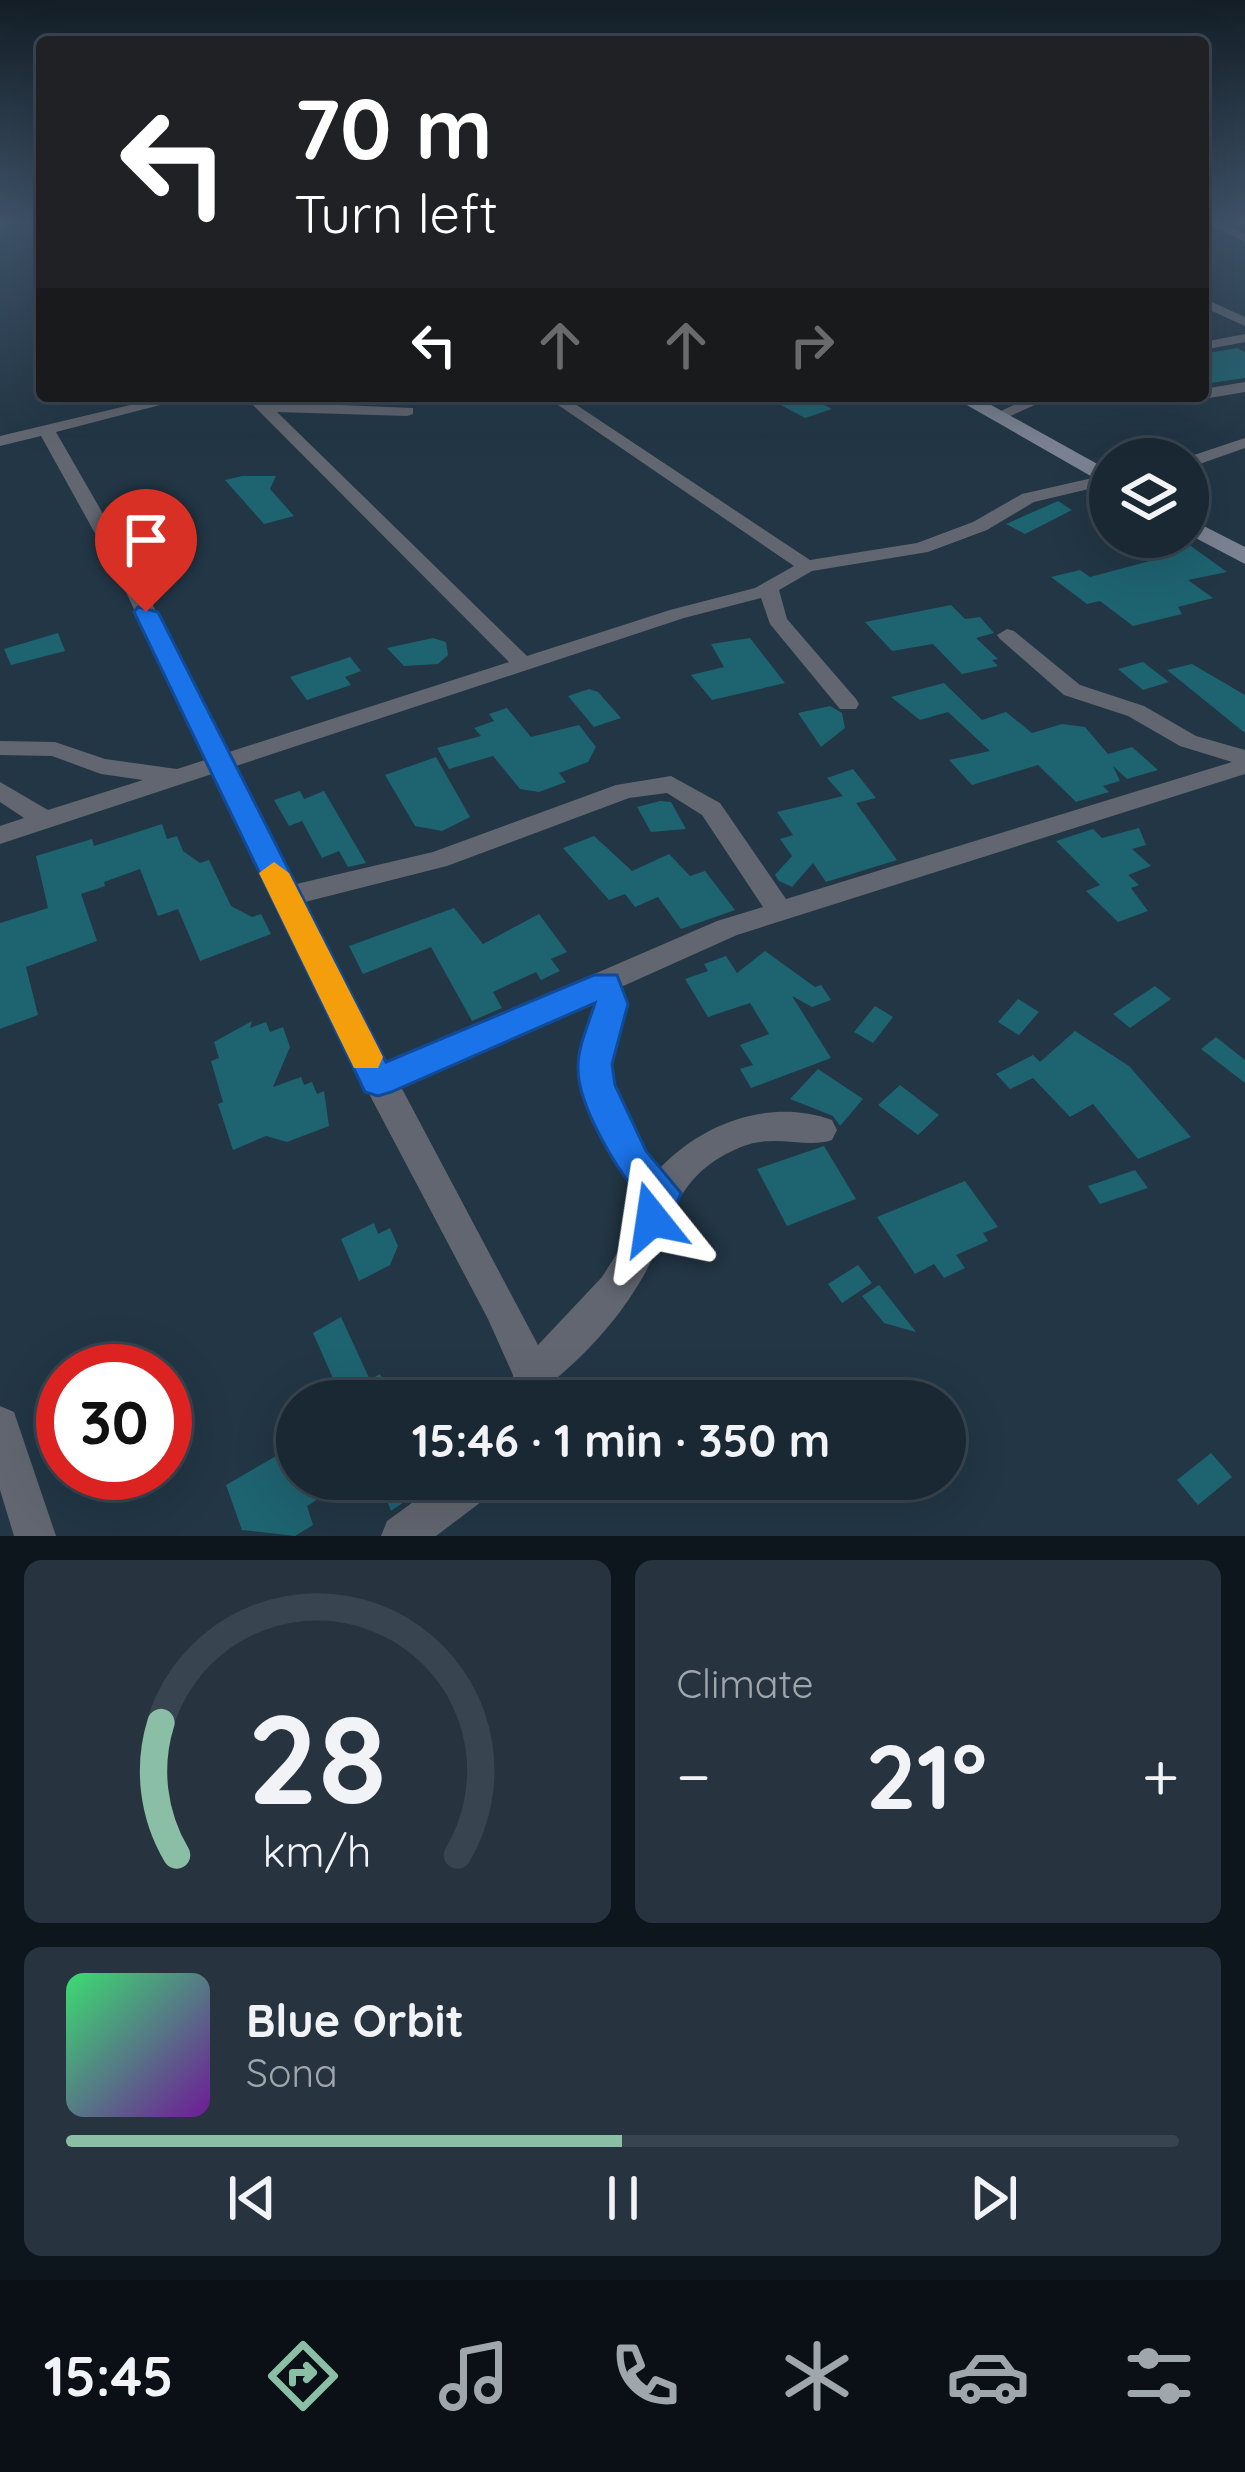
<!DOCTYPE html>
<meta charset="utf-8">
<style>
body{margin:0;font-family:Quicksand,sans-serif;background:#273440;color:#f1f3f6;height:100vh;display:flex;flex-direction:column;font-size:45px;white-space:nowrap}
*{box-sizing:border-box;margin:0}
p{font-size:39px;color:#9fa6ac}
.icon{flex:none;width:66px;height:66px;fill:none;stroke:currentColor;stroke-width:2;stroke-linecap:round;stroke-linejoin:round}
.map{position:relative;height:1536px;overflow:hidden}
.sheet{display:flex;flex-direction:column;gap:24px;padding:24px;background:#0e161d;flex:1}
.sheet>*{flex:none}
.hud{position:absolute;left:36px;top:36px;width:1173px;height:366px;border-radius:12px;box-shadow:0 12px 48px #0002,0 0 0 3px #38444f;background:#202124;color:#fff;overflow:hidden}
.buttons{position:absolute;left:1089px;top:438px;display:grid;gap:24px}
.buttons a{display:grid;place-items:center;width:120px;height:120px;border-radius:50%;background:#1a2834;box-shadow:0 12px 48px #0002,0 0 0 3px #38444f;font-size:60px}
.speed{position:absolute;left:36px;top:1344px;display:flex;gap:24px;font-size:60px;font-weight:700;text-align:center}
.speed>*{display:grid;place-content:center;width:156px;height:156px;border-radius:50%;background:#1a2834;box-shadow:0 12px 48px #0002,0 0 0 3px #38444f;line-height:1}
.speed .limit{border:18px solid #d22;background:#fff;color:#111}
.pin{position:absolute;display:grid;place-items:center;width:102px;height:102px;color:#fff;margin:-123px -51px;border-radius:50% 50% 50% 0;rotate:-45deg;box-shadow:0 0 12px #0007}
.pin .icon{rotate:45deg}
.me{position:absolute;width:132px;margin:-66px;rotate:345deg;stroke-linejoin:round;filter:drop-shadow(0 0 9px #0008)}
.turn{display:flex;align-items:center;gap:42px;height:252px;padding:0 60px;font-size:54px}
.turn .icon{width:156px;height:156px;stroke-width:2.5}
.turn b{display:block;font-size:84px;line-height:102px}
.lanes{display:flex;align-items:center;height:114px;padding:0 60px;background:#0003;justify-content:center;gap:60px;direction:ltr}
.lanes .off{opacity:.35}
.big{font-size:90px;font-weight:800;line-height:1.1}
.sheet .card{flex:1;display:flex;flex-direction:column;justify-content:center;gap:18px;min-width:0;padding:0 42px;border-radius:18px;background:#273440}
.sheet .dial{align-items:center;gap:0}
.dial svg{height:312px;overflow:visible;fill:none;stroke:#38444f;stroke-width:7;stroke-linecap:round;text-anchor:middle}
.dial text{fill:#f1f3f6;stroke:none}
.song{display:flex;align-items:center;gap:36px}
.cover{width:144px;height:144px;border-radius:18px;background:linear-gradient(135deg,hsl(140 70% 55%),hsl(280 70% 35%))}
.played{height:12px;border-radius:6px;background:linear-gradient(90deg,#8abfa5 50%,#38444f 50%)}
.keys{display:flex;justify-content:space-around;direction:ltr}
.heat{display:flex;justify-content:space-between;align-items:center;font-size:66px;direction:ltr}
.sheet .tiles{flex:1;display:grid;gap:24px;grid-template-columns:1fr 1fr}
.card:last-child{grid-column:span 2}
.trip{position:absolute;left:276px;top:1380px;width:690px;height:120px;border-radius:60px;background:#1a2834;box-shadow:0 12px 48px #0002,0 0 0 3px #38444f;font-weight:800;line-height:120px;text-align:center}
.menu{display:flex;height:192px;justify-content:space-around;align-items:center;background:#0a1015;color:#9fa6ac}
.menu .icon{width:84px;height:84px}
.menu .selected{color:#8abfa5}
.menu b{font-size:54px;color:#f1f3f6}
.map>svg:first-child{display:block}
.building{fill:#1e6370}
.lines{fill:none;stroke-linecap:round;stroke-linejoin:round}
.street{fill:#626670;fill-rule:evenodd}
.secondary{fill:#7b8291;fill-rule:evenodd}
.route{fill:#1a73e8;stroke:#114b97;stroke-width:3}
.slow{fill:#f59e0b}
</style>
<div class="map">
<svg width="1245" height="1536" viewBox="0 0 1245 1536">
<rect width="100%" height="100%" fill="#223645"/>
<g class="building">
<polygon points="1237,348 1245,352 1245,378 1203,384 1203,354"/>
<polygon points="764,396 806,396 832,409 805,418"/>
<polygon points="242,476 276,476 270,489 294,516 264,524 225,480"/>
<polygon points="1058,501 1072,510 1025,534 1006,524"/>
<polygon points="1181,539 1227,572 1188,580 1213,598 1178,607 1182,614 1133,626 1100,601 1087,604 1051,577 1080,570 1090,577 1165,557 1146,548"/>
<polygon points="951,605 965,619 980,617 994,633 976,638 998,659 992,660 998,666 962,674 933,644 892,651 865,622"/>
<polygon points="58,633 65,651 11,665 4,649"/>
<polygon points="433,638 446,642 448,655 438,664 404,666 387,648"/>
<polygon points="750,638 785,683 712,700 691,675 724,667 711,644"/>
<polygon points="350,657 361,671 345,677 351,685 307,700 290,677"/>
<polygon points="1143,662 1169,682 1143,690 1118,669"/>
<polygon points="1192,664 1245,695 1245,733 1167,670"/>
<polygon points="944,683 982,720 1006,712 1032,733 1062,724 1085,727 1108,754 1132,747 1158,770 1127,779 1113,766 1120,781 1103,786 1109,792 1076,802 1038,765 972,785 949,760 990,751 948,712 920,720 891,697"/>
<polygon points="589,689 598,692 621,718 594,727 568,696"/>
<polygon points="830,706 842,713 845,728 821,747 798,713"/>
<polygon points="507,708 531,737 579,725 596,747 588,762 559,773 566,782 539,792 520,789 493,756 449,769 437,748 481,736 474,728 494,721 489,714"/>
<polygon points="436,757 470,817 442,831 415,826 385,775"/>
<polygon points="853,769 876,798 856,803 897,860 826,882 813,863 792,887 779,881 775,875 792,856 780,839 793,835 777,812 843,796 827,778"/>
<polygon points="300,791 304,799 324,791 366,863 348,867 339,851 322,858 302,821 289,826 274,800"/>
<polygon points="660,801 671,802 686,829 651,832 637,807"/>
<polygon points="162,824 167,839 177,836 183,851 200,863 209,860 231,906 252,917 261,914 271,934 200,961 178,909 158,916 140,869 104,882 105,886 81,894 97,941 26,967 38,1015 0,1029 0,923 48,908 36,856 92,839 94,846"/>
<polygon points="1139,828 1146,845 1132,849 1151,866 1128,875 1139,885 1131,888 1148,911 1118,922 1086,891 1100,885 1056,841 1093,829 1102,838"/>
<polygon points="594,836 632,871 669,854 690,876 705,871 735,910 681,929 658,897 635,907 625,894 609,900 563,848"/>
<polygon points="454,908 483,944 539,914 567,952 551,959 560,971 541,980 536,972 493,992 502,1008 472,1021 431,947 363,974 349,946"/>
<polygon points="765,951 815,987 821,985 831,1000 812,1007 792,996 831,1058 751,1088 740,1069 753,1065 740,1045 769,1034 750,1003 708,1017 685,979 708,971 704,964 726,956 737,973"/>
<polygon points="1155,986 1171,999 1130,1028 1113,1014"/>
<polygon points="1018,999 1039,1012 1019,1035 998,1022"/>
<polygon points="875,1006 893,1017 873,1043 854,1032"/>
<polygon points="252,1021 250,1028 266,1022 270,1032 283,1027 290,1047 273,1087 301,1077 304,1085 312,1082 317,1094 324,1091 329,1126 287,1142 266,1136 233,1150 218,1104 223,1102 211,1061 219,1058 214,1042"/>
<polygon points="1075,1031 1129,1066 1191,1137 1138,1159 1093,1104 1070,1117 1033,1078 1010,1089 996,1074 1033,1055 1040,1062"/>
<polygon points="1216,1037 1245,1060 1245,1083 1201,1049"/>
<polygon points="818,1069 863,1099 840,1126 833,1116 790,1099"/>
<polygon points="900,1085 939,1115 918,1135 878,1105"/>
<polygon points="824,1146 856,1199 787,1226 757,1169"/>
<polygon points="1135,1170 1148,1188 1100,1204 1088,1186"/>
<polygon points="965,1181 998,1227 983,1233 988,1241 956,1255 965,1268 944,1278 934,1264 915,1274 877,1217"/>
<polygon points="374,1223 378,1234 390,1228 398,1246 390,1265 359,1281 341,1239"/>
<polygon points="858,1265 872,1283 842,1303 828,1284"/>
<polygon points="879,1285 916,1332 884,1323 862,1296"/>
<polygon points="341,1317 370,1380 380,1374 392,1401 343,1401 313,1333"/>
<polygon points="297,1444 297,1479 351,1479 307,1506 313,1525 295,1536 242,1530 226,1485"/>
<polygon points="1211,1453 1232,1477 1198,1505 1177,1480"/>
<polygon points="379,1479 437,1479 391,1511"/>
</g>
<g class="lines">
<g class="street">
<polygon points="1203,221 1216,221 1245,234 1245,242"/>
<polygon points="1203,298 1245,317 1245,326 1203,307"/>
<polygon points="1245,334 1245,342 1203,350 1203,342"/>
<polygon points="1245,382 1245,392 1203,399 1197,396 1203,396 1203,389"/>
<path d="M168,396H195L56,432L137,573L226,753L509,662L244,396H261L267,402L413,408V414L407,416L277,412L527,656L670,610L755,588L794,566L545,396H563L810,560L917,543L973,522L1022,494L1110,474V484L1034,502L987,530L928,552L812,571L779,590L787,619L856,699L859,704L856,709H840L770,624L761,598L684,618L233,767L292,885L433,852L616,785L671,776L720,803L786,899L1232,762L1180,746L1128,716L1064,695L1000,639L997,635L1007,629L1014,631L1080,685L1144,706L1196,736L1245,750V774L737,935L621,987C625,1012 615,1030 612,1054C606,1099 632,1136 660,1168C704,1122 771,1098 832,1120L837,1130L832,1140C806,1149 774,1133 741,1147C668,1177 674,1229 638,1285C615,1323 585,1355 551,1383L550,1401H512L513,1375L488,1319L367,1090L212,774L0,844V826L24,818L0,802V782L48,810L143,780L101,774L52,756L0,755V741L55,742L105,759L177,769L205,760L117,573L41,436L0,446V436ZM667,793L702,815L763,907L717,921L388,1063L301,903L447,866L629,798ZM594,999C593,1021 582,1041 580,1063C577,1112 611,1162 643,1196L626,1239L602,1277L538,1345L400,1085Z"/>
<polygon points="1033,396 1054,396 1006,418 992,415"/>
<polygon points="1245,438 1245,448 1194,466 1188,467 1188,459 1182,459"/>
<polygon points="0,1406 14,1412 56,1536 14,1536 0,1490"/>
<polygon points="445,1479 499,1479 493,1493 436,1536 381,1536 387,1521"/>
</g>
<g class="secondary">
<polygon points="951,396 975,396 1110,471 1110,487"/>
<polygon points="1188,518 1245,547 1245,564 1188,534"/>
</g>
</g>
<linearGradient id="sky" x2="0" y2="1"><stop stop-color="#131e26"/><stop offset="0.51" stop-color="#3e5268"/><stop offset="1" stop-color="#3e5268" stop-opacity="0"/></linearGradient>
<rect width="1245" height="436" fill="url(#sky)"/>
<path class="route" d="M138,607L158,612L386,1062L594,975H617L628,1004L612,1064L615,1085L646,1151L681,1193L666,1232L652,1237L639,1232L633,1219L641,1197C617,1171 578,1105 578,1069C577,1048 589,1023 595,1003L391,1092L378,1096L365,1092L134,612Z"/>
<polygon class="slow" points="274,862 289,873 378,1047 383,1057 378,1068 354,1068 259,873"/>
</svg>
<div class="buttons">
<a><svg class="icon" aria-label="layers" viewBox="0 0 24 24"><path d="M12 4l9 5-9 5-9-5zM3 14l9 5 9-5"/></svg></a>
</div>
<div class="speed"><div class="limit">30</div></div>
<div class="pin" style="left:146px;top:612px;background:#d93025"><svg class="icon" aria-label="arrive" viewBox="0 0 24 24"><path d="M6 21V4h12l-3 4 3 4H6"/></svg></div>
<svg class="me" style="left:652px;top:1219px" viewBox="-20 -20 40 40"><path d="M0-17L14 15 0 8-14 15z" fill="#1a73e8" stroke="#fff" stroke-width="4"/></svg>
<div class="trip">15:46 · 1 min · 350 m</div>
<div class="hud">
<div class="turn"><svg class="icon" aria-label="left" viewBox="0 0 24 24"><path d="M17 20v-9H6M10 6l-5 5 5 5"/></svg><div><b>70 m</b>Turn left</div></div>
<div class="lanes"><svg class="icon" aria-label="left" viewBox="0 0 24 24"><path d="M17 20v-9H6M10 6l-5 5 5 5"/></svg><svg class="icon off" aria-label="ahead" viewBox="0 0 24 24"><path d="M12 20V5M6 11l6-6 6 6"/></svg><svg class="icon off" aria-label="ahead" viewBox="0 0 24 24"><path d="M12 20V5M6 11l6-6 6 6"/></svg><svg class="icon off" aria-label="right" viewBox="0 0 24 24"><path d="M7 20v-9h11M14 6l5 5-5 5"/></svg></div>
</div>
</div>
<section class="sheet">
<div class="tiles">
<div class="card dial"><svg viewBox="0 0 100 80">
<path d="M14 69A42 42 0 1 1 86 69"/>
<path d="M14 69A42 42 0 0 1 10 35" stroke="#8abfa5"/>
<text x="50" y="56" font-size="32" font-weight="700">28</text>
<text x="50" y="72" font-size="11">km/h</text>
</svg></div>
<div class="card"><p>Climate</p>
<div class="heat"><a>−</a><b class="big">21°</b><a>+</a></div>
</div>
<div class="card">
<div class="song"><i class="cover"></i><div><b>Blue Orbit</b><p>Sona</p></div></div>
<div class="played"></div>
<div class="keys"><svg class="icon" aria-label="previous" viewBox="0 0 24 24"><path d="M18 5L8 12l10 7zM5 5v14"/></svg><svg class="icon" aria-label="pause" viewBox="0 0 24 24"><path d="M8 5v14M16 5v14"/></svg><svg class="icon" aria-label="next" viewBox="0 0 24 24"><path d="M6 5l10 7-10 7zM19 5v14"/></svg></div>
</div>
</div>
</section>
<nav class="menu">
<b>15:45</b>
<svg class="icon selected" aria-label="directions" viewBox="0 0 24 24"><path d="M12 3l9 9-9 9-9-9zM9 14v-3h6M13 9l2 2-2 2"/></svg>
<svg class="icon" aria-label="music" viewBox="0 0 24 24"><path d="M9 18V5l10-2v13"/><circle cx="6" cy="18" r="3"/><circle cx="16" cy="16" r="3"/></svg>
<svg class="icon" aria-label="phone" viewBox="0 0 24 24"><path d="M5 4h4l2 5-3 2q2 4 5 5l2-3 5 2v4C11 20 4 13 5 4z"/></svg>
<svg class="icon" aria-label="climate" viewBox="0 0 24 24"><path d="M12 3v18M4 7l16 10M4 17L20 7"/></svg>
<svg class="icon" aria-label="car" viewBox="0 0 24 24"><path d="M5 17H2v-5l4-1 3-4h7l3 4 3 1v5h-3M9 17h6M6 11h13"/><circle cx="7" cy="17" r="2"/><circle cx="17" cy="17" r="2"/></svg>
<svg class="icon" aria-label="filters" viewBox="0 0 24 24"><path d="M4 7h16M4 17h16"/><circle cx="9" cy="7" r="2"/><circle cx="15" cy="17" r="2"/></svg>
</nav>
